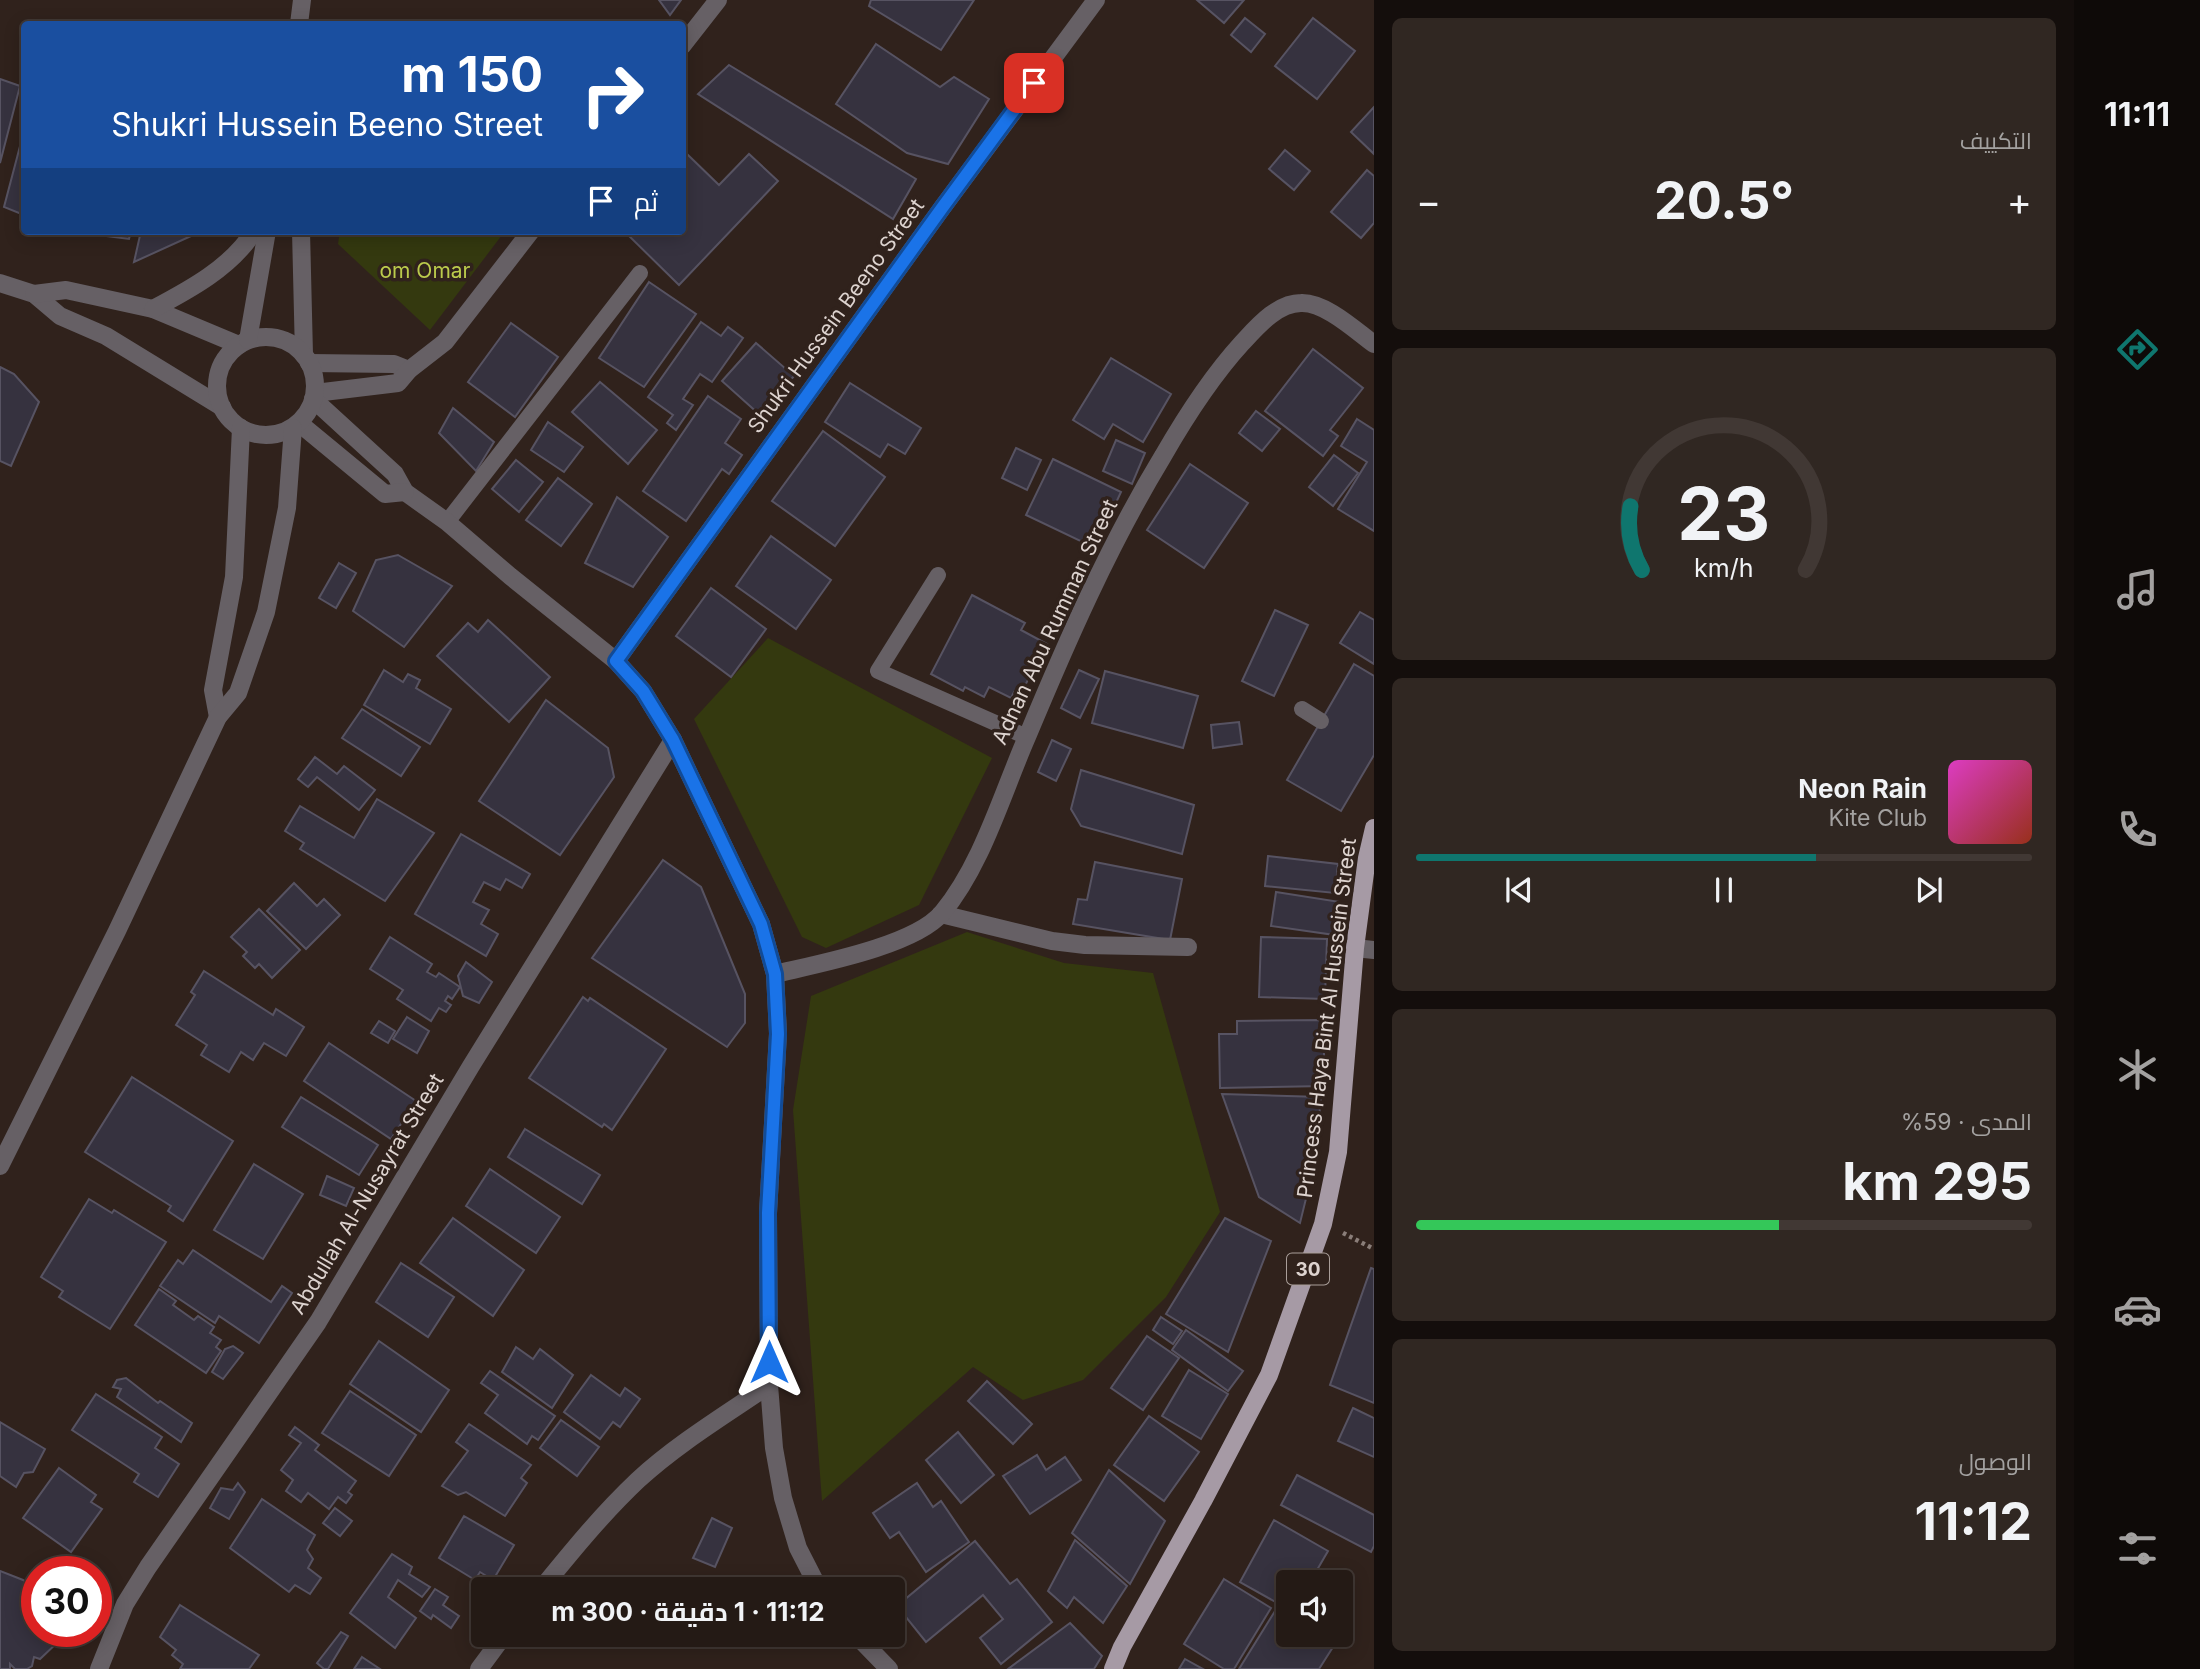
<!DOCTYPE html>
<html lang="ar">
<meta charset="utf-8">
<style>
body{margin:0;font-family:Inter,Cairo,sans-serif;background:#302722;color:#f1f3f6;direction:rtl;height:100vh;display:flex;flex-direction:column;font-size:26px;white-space:nowrap}
*{box-sizing:border-box;margin:0}
p{font-size:23px;color:#a3a1a0}
.icon{flex:none;width:38px;height:38px;fill:none;stroke:currentColor;stroke-width:2;stroke-linecap:round;stroke-linejoin:round}
.map{position:relative;flex:1;overflow:hidden;direction:ltr}
.sheet{display:flex;flex-direction:column;gap:18px;padding:18px;background:#140e0c;width:700px}
.sheet>*{flex:none}
.guide{position:absolute;left:21px;top:21px;width:665px;height:214px;border-radius:7px;box-shadow:0 4px 18px #0003,0 0 0 2px #413834;direction:rtl;background:#1a4fa0;color:#fff;overflow:hidden}
.buttons{position:absolute;left:1276px;top:1570px;display:grid;gap:14px}
.buttons a{display:grid;place-items:center;width:77px;height:77px;border-radius:7px;background:#241a15;box-shadow:0 4px 18px #0003,0 0 0 2px #413834;font-size:35px}
.speed{position:absolute;left:21px;top:1556px;display:flex;gap:14px;font-size:35px;font-weight:700;text-align:center}
.speed>*{display:grid;place-content:center;width:91px;height:91px;border-radius:50%;background:#241a15;box-shadow:0 4px 18px #0003,0 0 0 2px #413834;line-height:1}
.speed .limit{border:10px solid #d22;background:#fff;color:#111}
.pin{position:absolute;display:grid;place-items:center;width:60px;height:60px;color:#fff;margin:-30px;border-radius:14px;box-shadow:0 4px 10px #0006}
.me{position:absolute;width:77px;margin:-38px;rotate:0deg;stroke-linejoin:round;filter:drop-shadow(0 0 5px #0008)}
.turn{display:flex;align-items:center;gap:24px;height:147px;padding:0 28px;font-size:32px}
.turn .icon{width:91px;height:91px;stroke-width:2.5}
.turn b{display:block;font-size:49px;line-height:60px}
.then{display:flex;align-items:center;height:66px;padding:0 28px;background:#0003;gap:14px;font-size:26px}
.big{font-size:52px;font-weight:700;line-height:1.1}
.sheet .widget{flex:1;display:flex;flex-direction:column;justify-content:center;gap:10px;min-width:0;padding:0 24px;border-radius:10px;background:#302722}
.sheet .dial{align-items:center;gap:0}
.dial svg{height:182px;overflow:visible;fill:none;stroke:#413834;stroke-width:7;stroke-linecap:round;text-anchor:middle}
.dial text{fill:#f1f3f6;stroke:none}
.song{display:flex;align-items:center;gap:21px}
.cover{width:84px;height:84px;border-radius:10px;background:linear-gradient(135deg,hsl(310 70% 55%),hsl(10 70% 35%))}
.played{height:7px;border-radius:4px;background:linear-gradient(90deg,#0f766e 65%,#413834 65%)}
.keys{display:flex;justify-content:space-around;direction:ltr}
.heat{display:flex;justify-content:space-between;align-items:center;font-size:38px;direction:ltr}
.charge{height:10px;border-radius:5px;background:linear-gradient(90deg,#34c759 59%,#413834 0)}
.trip{position:absolute;left:471px;top:1577px;width:434px;height:70px;border-radius:7px;background:#241a15;box-shadow:0 4px 18px #0003,0 0 0 2px #413834;font-weight:700;line-height:70px;text-align:center;direction:rtl}
main{display:flex;flex:1;min-height:0}
.tab-bar{display:flex;flex-direction:column;width:126px;justify-content:space-around;align-items:center;background:#0e0a08;color:#a3a1a0}
.tab-bar .icon{width:49px;height:49px}
.tab-bar .selected{color:#0f766e}
.tab-bar b{font-size:32px;color:#f1f3f6}
.map>svg:first-child{display:block}
.green{fill:#34390f}
.building{fill:#36323f;stroke:#575362;stroke-width:2}
.lines{fill:none;stroke-linecap:round;stroke-linejoin:round}
.path{stroke:#8a7e79;stroke-width:4.5;stroke-dasharray:3.5 3.5;stroke-linecap:butt}
.service{stroke:#666065;stroke-width:16}
.minor{stroke:#666065;stroke-width:18}
.tertiary{stroke:#666065;stroke-width:18}
.primary{stroke:#a69aa5;stroke-width:18}
.route-casing{stroke:#114b97;stroke-width:18}
.route{stroke:#1a73e8;stroke-width:12}
.labels{text-anchor:middle;stroke-width:7;stroke-linejoin:round;paint-order:stroke}
.shield{fill:#30221c;stroke:#a99e99;stroke-width:2}
.shield-label{font-size:19px;font-weight:bold;fill:#ddd3cf}
.park-label{font-size:21px;fill:#bbcb4c;stroke:#30221c}
.street-label{font-size:21px;fill:#ddd3cf;stroke:#30221c}
</style>
<main>
<nav class="tab-bar">
<b>11:11</b>
<svg class="icon selected" aria-label="directions" viewBox="0 0 24 24"><path d="M12 3l9 9-9 9-9-9zM9 14v-3h6M13 9l2 2-2 2"/></svg>
<svg class="icon" aria-label="music" viewBox="0 0 24 24"><path d="M9 18V5l10-2v13"/><circle cx="6" cy="18" r="3"/><circle cx="16" cy="16" r="3"/></svg>
<svg class="icon" aria-label="phone" viewBox="0 0 24 24"><path d="M5 4h4l2 5-3 2q2 4 5 5l2-3 5 2v4C11 20 4 13 5 4z"/></svg>
<svg class="icon" aria-label="climate" viewBox="0 0 24 24"><path d="M12 3v18M4 7l16 10M4 17L20 7"/></svg>
<svg class="icon" aria-label="car" viewBox="0 0 24 24"><path d="M5 17H2v-5l4-1 3-4h7l3 4 3 1v5h-3M9 17h6M6 11h13"/><circle cx="7" cy="17" r="2"/><circle cx="17" cy="17" r="2"/></svg>
<svg class="icon" aria-label="filters" viewBox="0 0 24 24"><path d="M4 7h16M4 17h16"/><circle cx="9" cy="7" r="2"/><circle cx="15" cy="17" r="2"/></svg>
</nav>
<section class="sheet">
<div class="widget"><p>التكييف</p>
<div class="heat"><a>−</a><b class="big">20.5°</b><a>+</a></div>
</div>
<div class="widget dial"><svg viewBox="0 0 100 80">
<path d="M14 69A42 42 0 1 1 86 69"/>
<path d="M14 69A42 42 0 0 1 9 41" stroke="#0f766e"/>
<text x="50" y="56" font-size="32" font-weight="700">23</text>
<text x="50" y="72" font-size="11">km/h</text>
</svg></div>
<div class="widget">
<div class="song"><i class="cover"></i><div><b>Neon Rain</b><p>Kite Club</p></div></div>
<div class="played"></div>
<div class="keys"><svg class="icon" aria-label="previous" viewBox="0 0 24 24"><path d="M18 5L8 12l10 7zM5 5v14"/></svg><svg class="icon" aria-label="pause" viewBox="0 0 24 24"><path d="M8 5v14M16 5v14"/></svg><svg class="icon" aria-label="next" viewBox="0 0 24 24"><path d="M6 5l10 7-10 7zM19 5v14"/></svg></div>
</div>
<div class="widget"><p>المدى · 59%</p><b class="big">295 km</b><div class="charge"></div></div>
<div class="widget"><p>الوصول</p><b class="big">11:12</b></div>
</section>
<div class="map">
<svg width="1374" height="1669" viewBox="0 0 1374 1669">
<rect width="100%" height="100%" fill="#30221c"/>
<g class="green">
<polygon points="340,231 505,231 430,330 338,244"/>
<polygon points="768,638 992,758 919,905 826,948 802,937 694,719"/>
<polygon points="967,932 1064,963 1153,973 1220,1212 1166,1297 1083,1380 1023,1400 973,1367 822,1501 793,1110 811,996"/>
</g>
<g class="building">
<polygon points="659,0 681,0 670,15"/>
<polygon points="871,0 974,0 941,50 869,6"/>
<polygon points="1197,0 1244,0 1224,23"/>
<polygon points="1245,18 1265,34 1251,52 1231,35"/>
<polygon points="1313,18 1355,51 1317,99 1275,66"/>
<polygon points="876,44 940,87 954,77 989,99 948,164 907,153 836,104"/>
<polygon points="729,65 916,179 893,219 698,94"/>
<polygon points="0,79 20,86 0,163"/>
<polygon points="1374,107 1374,154 1351,132"/>
<polygon points="24,131 24,215 4,207"/>
<polygon points="1285,150 1310,171 1294,190 1269,169"/>
<polygon points="687,154 719,185 749,154 778,181 679,285 624,231 682,231 682,159"/>
<polygon points="1367,170 1374,176 1374,223 1361,238 1331,212"/>
<polygon points="67,231 131,231 129,239"/>
<polygon points="141,231 202,231 134,262"/>
<polygon points="649,282 696,314 644,387 599,358"/>
<polygon points="701,322 721,336 728,327 743,338 712,382 700,374 683,399 693,405 676,430 667,423 673,415 648,397"/>
<polygon points="511,323 558,357 515,417 468,382"/>
<polygon points="756,343 794,376 760,415 722,381"/>
<polygon points="1313,349 1363,388 1330,430 1338,436 1323,456 1265,411"/>
<polygon points="1111,358 1171,394 1143,442 1113,424 1104,439 1073,420"/>
<polygon points="0,367 14,374 39,402 11,466 0,461"/>
<polygon points="600,382 657,430 628,464 572,412"/>
<polygon points="850,383 921,428 905,454 888,444 880,457 825,422"/>
<polygon points="708,396 741,419 725,443 742,455 729,474 722,469 686,521 643,491"/>
<polygon points="453,408 494,442 476,471 439,433"/>
<polygon points="1256,411 1280,429 1262,451 1239,433"/>
<polygon points="1357,419 1374,430 1374,531 1338,509 1367,462 1341,446"/>
<polygon points="548,422 583,447 564,472 531,450"/>
<polygon points="823,431 885,477 835,546 772,501"/>
<polygon points="1116,440 1145,453 1132,484 1103,471"/>
<polygon points="1016,448 1041,460 1027,490 1002,478"/>
<polygon points="1334,455 1358,473 1333,506 1309,487"/>
<polygon points="1053,459 1121,492 1095,548 1026,515"/>
<polygon points="516,460 543,482 519,512 492,489"/>
<polygon points="1190,464 1248,503 1204,568 1147,530"/>
<polygon points="558,478 592,504 561,546 526,520"/>
<polygon points="617,497 668,537 633,587 585,563"/>
<polygon points="771,536 831,580 796,629 736,586"/>
<polygon points="398,555 452,586 404,647 353,611 376,560"/>
<polygon points="339,563 356,573 336,608 319,598"/>
<polygon points="711,588 766,629 731,677 676,636"/>
<polygon points="972,595 1025,623 1021,630 1047,644 1020,695 1014,692 1011,698 989,687 984,697 965,687 963,691 931,674"/>
<polygon points="1275,610 1308,625 1274,696 1242,681"/>
<polygon points="1360,612 1374,620 1374,664 1340,643"/>
<polygon points="488,620 550,677 509,722 437,656 468,623 478,632"/>
<polygon points="1354,664 1374,676 1374,755 1341,811 1287,780"/>
<polygon points="384,670 403,682 408,674 420,680 416,688 451,709 430,744 364,705"/>
<polygon points="1079,670 1099,679 1080,718 1061,708"/>
<polygon points="1105,671 1198,696 1183,748 1092,723"/>
<polygon points="546,700 608,748 614,777 560,855 479,801"/>
<polygon points="362,709 420,747 401,776 342,738"/>
<polygon points="1239,722 1242,744 1213,748 1211,725"/>
<polygon points="1052,740 1071,749 1056,781 1038,772"/>
<polygon points="315,757 337,774 344,766 375,790 359,810 317,777 308,787 298,779"/>
<polygon points="1081,770 1194,805 1182,854 1081,826 1071,809"/>
<polygon points="377,799 434,833 385,901 300,849 304,843 285,831 300,806 354,838"/>
<polygon points="461,834 530,874 522,888 506,879 500,890 484,882 473,902 489,910 481,924 498,934 486,956 415,914"/>
<polygon points="1268,856 1338,864 1335,893 1265,886"/>
<polygon points="663,860 701,887 745,994 745,1023 727,1047 592,958"/>
<polygon points="1095,862 1182,879 1170,940 1073,924 1078,899 1087,900"/>
<polygon points="294,883 317,906 324,899 340,915 306,949 267,911"/>
<polygon points="1276,892 1340,902 1335,935 1271,926"/>
<polygon points="259,909 300,950 272,978 259,964 255,968 243,956 247,952 231,937"/>
<polygon points="390,937 432,964 427,972 436,977 439,973 460,987 452,999 448,996 445,1001 451,1005 446,1012 439,1008 431,1021 397,999 403,990 370,969"/>
<polygon points="1261,937 1327,939 1325,999 1259,997"/>
<polygon points="466,962 492,982 479,1003 463,996 458,976"/>
<polygon points="204,971 273,1015 276,1009 304,1027 286,1056 264,1043 253,1060 241,1052 229,1072 201,1055 207,1045 176,1025 195,995 191,992"/>
<polygon points="583,997 588,1001 590,998 666,1049 612,1130 604,1124 602,1127 529,1078"/>
<polygon points="407,1017 429,1031 417,1053 393,1039"/>
<polygon points="1323,1020 1325,1086 1220,1088 1219,1034 1237,1034 1237,1021"/>
<polygon points="379,1021 395,1031 388,1043 371,1033"/>
<polygon points="329,1043 416,1101 391,1139 304,1081"/>
<polygon points="132,1077 233,1141 183,1221 168,1211 171,1206 85,1152"/>
<polygon points="1222,1094 1321,1097 1314,1166 1300,1223 1259,1197"/>
<polygon points="301,1097 378,1145 359,1175 282,1127"/>
<polygon points="525,1129 600,1175 582,1204 508,1157"/>
<polygon points="254,1164 303,1194 263,1259 214,1230"/>
<polygon points="490,1169 560,1217 536,1253 466,1206"/>
<polygon points="327,1176 354,1188 346,1206 320,1195"/>
<polygon points="89,1199 112,1213 114,1210 166,1242 110,1329 59,1297 63,1291 41,1277"/>
<polygon points="453,1218 524,1270 493,1316 420,1263"/>
<polygon points="1225,1218 1271,1241 1228,1352 1166,1314"/>
<polygon points="193,1250 271,1302 282,1286 292,1293 259,1343 219,1316 215,1323 160,1286 178,1260 183,1264"/>
<polygon points="401,1263 454,1297 428,1337 376,1302"/>
<polygon points="1371,1268 1374,1269 1374,1403 1330,1385"/>
<polygon points="159,1289 176,1301 173,1305 194,1320 198,1316 214,1327 210,1333 221,1340 216,1347 221,1351 206,1373 135,1325"/>
<polygon points="1161,1317 1182,1331 1173,1344 1153,1330"/>
<polygon points="1186,1330 1243,1371 1228,1391 1172,1350"/>
<polygon points="1147,1336 1179,1358 1143,1410 1111,1388"/>
<polygon points="379,1341 449,1390 421,1432 350,1384"/>
<polygon points="233,1346 243,1353 223,1379 212,1372 225,1349"/>
<polygon points="516,1347 533,1359 540,1349 573,1375 552,1408 502,1372"/>
<polygon points="1189,1370 1228,1394 1201,1439 1162,1416"/>
<polygon points="490,1371 555,1416 538,1440 532,1436 527,1444 485,1413 498,1395 481,1383"/>
<polygon points="591,1375 620,1396 625,1388 640,1399 620,1427 613,1422 600,1439 564,1412"/>
<polygon points="126,1378 158,1403 160,1401 192,1423 181,1442 117,1397 121,1389 113,1387 117,1380"/>
<polygon points="987,1381 1032,1424 1013,1444 968,1401"/>
<polygon points="350,1391 416,1435 389,1476 322,1433"/>
<polygon points="96,1394 162,1437 155,1448 179,1464 158,1497 134,1482 139,1474 72,1430"/>
<polygon points="1353,1408 1374,1418 1374,1457 1338,1441"/>
<polygon points="1149,1416 1199,1452 1164,1501 1114,1465"/>
<polygon points="561,1420 599,1447 577,1476 540,1448"/>
<polygon points="0,1422 45,1449 33,1472 24,1473 16,1487 0,1476"/>
<polygon points="469,1424 531,1465 521,1478 527,1483 505,1516 466,1492 458,1495 442,1486 468,1451 456,1442"/>
<polygon points="295,1427 319,1445 315,1450 356,1481 348,1492 352,1495 346,1503 338,1497 329,1509 308,1493 301,1502 286,1491 293,1480 281,1470 301,1443 289,1435"/>
<polygon points="958,1432 994,1475 961,1503 926,1460"/>
<polygon points="1037,1455 1046,1470 1065,1457 1081,1480 1030,1514 1003,1476"/>
<polygon points="59,1468 96,1495 91,1502 102,1509 71,1552 23,1518"/>
<polygon points="1109,1470 1165,1521 1130,1584 1072,1533"/>
<polygon points="1297,1475 1374,1515 1374,1546 1371,1552 1281,1505"/>
<polygon points="238,1483 245,1492 229,1519 210,1508 221,1488 233,1490"/>
<polygon points="917,1483 933,1507 941,1501 969,1542 926,1572 899,1532 890,1538 873,1513"/>
<polygon points="262,1499 315,1535 307,1550 313,1559 308,1568 321,1578 310,1594 295,1585 289,1592 230,1548"/>
<polygon points="335,1508 352,1521 340,1536 323,1523"/>
<polygon points="464,1516 514,1545 493,1580 480,1572 475,1580 439,1558"/>
<polygon points="712,1518 732,1528 715,1567 693,1558"/>
<polygon points="1274,1520 1328,1551 1310,1582 1288,1582 1288,1609 1240,1582"/>
<polygon points="1075,1540 1127,1586 1103,1623 1074,1597 1067,1608 1048,1591"/>
<polygon points="975,1541 1010,1584 1017,1579 1052,1622 1001,1664 980,1638 1003,1619 983,1595 926,1642 897,1606"/>
<polygon points="392,1554 412,1567 409,1574 430,1587 422,1597 398,1580 388,1597 416,1618 395,1648 350,1613"/>
<polygon points="0,1571 23,1580 37,1590 37,1631 62,1631 59,1641 40,1659 34,1657 32,1666 27,1669 15,1669 10,1664 10,1669 0,1669"/>
<polygon points="1224,1579 1271,1608 1234,1669 1224,1669 1184,1644"/>
<polygon points="435,1589 448,1597 443,1605 459,1616 451,1628 433,1615 431,1619 420,1611"/>
<polygon points="180,1605 259,1655 249,1669 180,1669 183,1664 172,1655 176,1650 160,1637"/>
<polygon points="1275,1611 1288,1619 1288,1634 1313,1634 1333,1647 1319,1669 1239,1669"/>
<polygon points="1070,1623 1102,1656 1094,1669 1008,1669"/>
<polygon points="341,1632 348,1636 328,1669 324,1669 317,1663"/>
<polygon points="362,1657 380,1669 354,1669"/>
<polygon points="1185,1659 1203,1669 1179,1669"/>
</g>
<g class="lines">
<polyline class="path" points="1343,1233 1374,1249"/>
<g class="service">
<polyline points="447,522 640,273"/>
<polyline points="938,575 878,671 1027,737"/>
<polyline points="1302,709 1321,721"/>
</g>
<g class="minor">
<polyline points="682,46 718,0"/>
<polyline points="309,363 394,364 409,370"/>
<polyline points="315,393 398,383 409,370 445,342 531,231"/>
<polyline points="313,399 395,474 405,492 447,522 510,576 616,661 643,691 673,740 761,924 775,974 778,1033 768,1213 769,1385 774,1448 783,1498 798,1548 819,1589"/>
<polyline points="299,423 385,494 405,492"/>
<polyline points="616,661 942,208 1096,0"/>
<polyline points="941,914 1052,941 1085,945 1188,947"/>
<polyline points="1355,948 1374,950"/>
<path d="M775,974C817,964 914,946 942,913C982,865 1002,794 1027,737C1067,641 1109,545 1163,456C1186,416 1211,377 1242,343C1257,327 1277,303 1301,303C1325,302 1355,330 1374,344"/>
<path d="M541,1589C572,1551 602,1514 638,1480C677,1444 725,1415 769,1385"/>
<polyline points="855,1634 889,1669"/>
<polyline points="99,1669 125,1604 148,1567 318,1322 471,1066 673,740"/>
<polyline points="479,1669 505,1634"/>
</g>
<g class="tertiary">
<polyline points="299,24 302,0"/>
<polyline points="301,231 304,355"/>
<polyline points="0,283 34,294 60,316 106,336 222,407"/>
<polyline points="34,294 66,290 153,309 239,345"/>
<path d="M153,309C189,290 232,267 254,231"/>
<circle cx="266" cy="386" r="49"/>
<polyline points="248,340 267,231"/>
<polyline points="218,717 213,690 234,577 241,428"/>
<polyline points="0,1166 117,931 218,717 238,693 266,612 287,508 293,428"/>
</g>
<polyline class="primary" points="1113,1669 1122,1647 1203,1501 1269,1375 1323,1224 1338,1152 1355,948 1367,858 1374,828"/>
</g>
<g class="lines">
<defs>
<polyline id="route" points="769,1362 768,1213 778,1034 775,974 761,924 673,740 643,691 616,661 942,208 1034,83"/>
</defs>
<use href="#route" class="route-casing"/>
<use href="#route" class="route"/>
</g>
<g class="labels">
<rect class="shield" x="1287" y="1253.5" width="42" height="31" rx="5"/>
<g class="shield-label">
<text x="1308" y="1276">30</text>
</g>
<g class="park-label">
<text x="425" y="278">om Omar</text>
</g>
<g class="street-label">
<text transform="translate(836 316) rotate(-54)" y="7">Shukri Hussein Beeno Street</text>
<text transform="translate(1055 622) rotate(-65)" y="7">Adnan Abu Rumman Street</text>
<text transform="translate(1327 1018) rotate(-83)" y="7">Princess Haya Bint Al Hussein Street</text>
<text transform="translate(367 1194) rotate(-59)" y="7">Abdullah Al-Nusayrat Street</text>
</g>
</g>
</svg>
<div class="buttons">
<a><svg class="icon" aria-label="sound" viewBox="0 0 24 24"><path d="M4 9h4l5-4v14l-5-4H4zM17 9q2 3 0 6"/></svg></a>
</div>
<div class="speed"><div class="limit">30</div></div>
<div class="pin" style="left:1034px;top:83px;background:#d93025"><svg class="icon" aria-label="arrive" viewBox="0 0 24 24"><path d="M6 21V4h12l-3 4 3 4H6"/></svg></div>
<svg class="me" style="left:769px;top:1362px" viewBox="-20 -20 40 40"><path d="M0-17L14 15 0 8-14 15z" fill="#1a73e8" stroke="#fff" stroke-width="4"/></svg>
<div class="trip">11:12 · 1 دقيقة · 300 m</div>
<div class="guide">
<div class="turn"><svg class="icon" aria-label="right" viewBox="0 0 24 24"><path d="M7 20v-9h11M14 6l5 5-5 5"/></svg><div><b>150 m</b>Shukri Hussein Beeno Street</div></div>
<div class="then">ثم<svg class="icon" aria-label="arrive" viewBox="0 0 24 24"><path d="M6 21V4h12l-3 4 3 4H6"/></svg></div>
</div>
</div>
</main>
